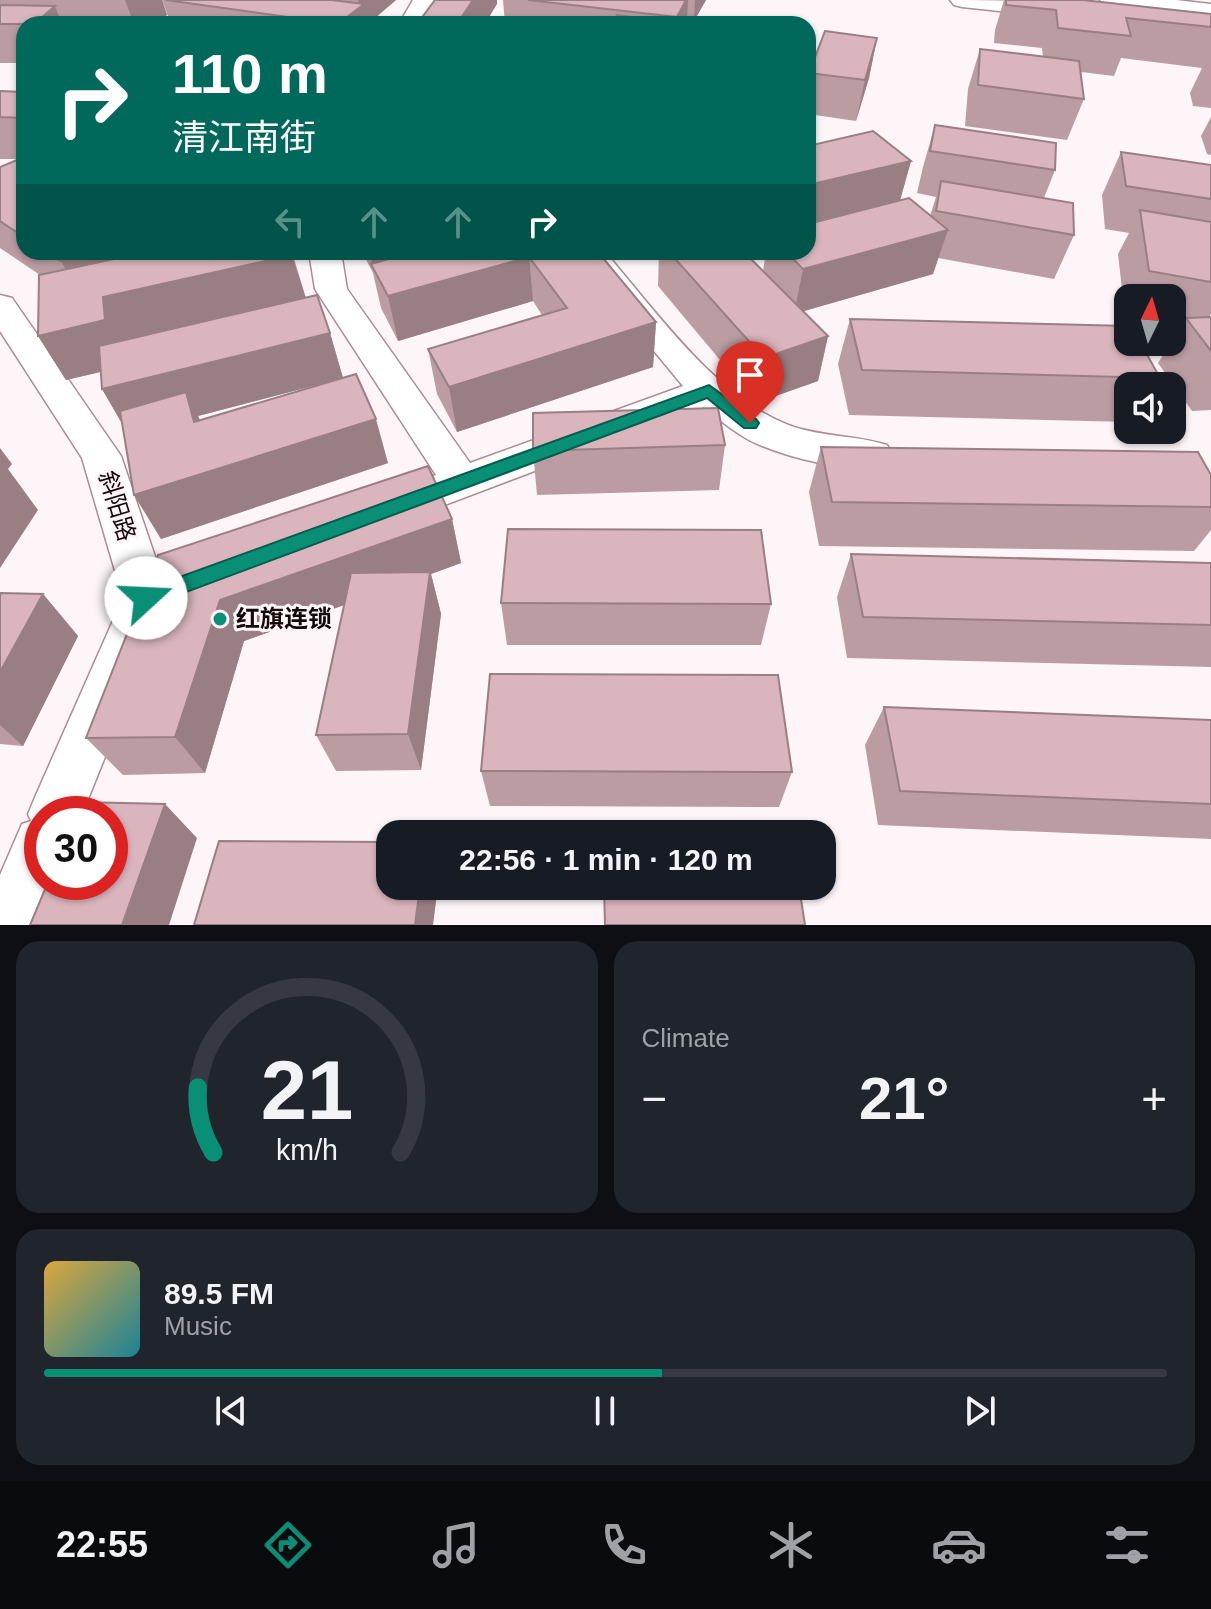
<!DOCTYPE html>
<meta charset="utf-8">
<style>
body{margin:0;font-family:Helvetica,"Noto Sans SC",sans-serif;background:#20242c;color:#f1f3f6;height:100vh;display:flex;flex-direction:column;font-size:30px;white-space:nowrap}
*{box-sizing:border-box;margin:0}
p{font-size:26px;color:#9ea1a6}
.icon{flex:none;width:44px;height:44px;fill:none;stroke:currentColor;stroke-width:2;stroke-linecap:round;stroke-linejoin:round}
.map{position:relative;height:925px;overflow:hidden}
.drawer{display:flex;flex-direction:column;gap:16px;padding:16px;background:#0d0f14;flex:1}
.drawer>*{flex:none}
.hud{position:absolute;left:16px;top:16px;width:800px;height:244px;border-radius:24px;box-shadow:0 2px 6px #0004;background:#00695c;color:#fff;overflow:hidden}
.needle{width:52px;rotate:5deg}
.fabs{position:absolute;left:1114px;top:284px;display:grid;gap:16px}
.fabs a{display:grid;place-items:center;width:72px;height:72px;border-radius:16px;background:#171b24;box-shadow:0 2px 6px #0004;font-size:40px}
.speed{position:absolute;left:24px;top:796px;display:flex;gap:16px;font-size:40px;font-weight:700;text-align:center}
.speed>*{display:grid;place-content:center;width:104px;height:104px;border-radius:50%;background:#171b24;box-shadow:0 2px 6px #0004;line-height:1}
.speed .limit{border:12px solid #d22;background:#fff;color:#111}
.pin{position:absolute;display:grid;place-items:center;width:68px;height:68px;color:#fff;margin:-82px -34px;border-radius:50% 50% 50% 0;rotate:-45deg;box-shadow:0 0 8px #0007}
.pin .icon{rotate:45deg}
.me{position:absolute;width:88px;margin:-44px;rotate:70deg;stroke-linejoin:round;filter:drop-shadow(0 0 6px #0008)}
.turn{display:flex;align-items:center;gap:28px;height:168px;padding:0 24px;font-size:36px}
.turn .icon{width:104px;height:104px;stroke-width:2.5}
.turn b{display:block;font-size:56px;line-height:68px}
.lanes{display:flex;align-items:center;height:76px;padding:0 24px;background:#0003;justify-content:center;gap:40px;direction:ltr}
.lanes .off{opacity:.35}
.big{font-size:60px;font-weight:800;line-height:1.1}
.drawer .card{flex:1;display:flex;flex-direction:column;justify-content:center;gap:12px;min-width:0;padding:0 28px;border-radius:24px;background:#20242c}
.drawer .dial{align-items:center;gap:0}
.dial svg{height:208px;overflow:visible;fill:none;stroke:#363941;stroke-width:7;stroke-linecap:round;text-anchor:middle}
.dial text{fill:#f1f3f6;stroke:none}
.song{display:flex;align-items:center;gap:24px}
.cover{width:96px;height:96px;border-radius:12px;background:linear-gradient(135deg,hsl(40 70% 55%),hsl(190 70% 35%))}
.played{height:8px;border-radius:4px;background:linear-gradient(90deg,#098f76 55%,#363941 55%)}
.keys{display:flex;justify-content:space-around;direction:ltr}
.heat{display:flex;justify-content:space-between;align-items:center;font-size:44px;direction:ltr}
.drawer .tiles{flex:1;display:grid;gap:16px;grid-template-columns:1fr 1fr}
.card:last-child{grid-column:span 2}
.trip{position:absolute;left:376px;top:820px;width:460px;height:80px;border-radius:24px;background:#171b24;box-shadow:0 2px 6px #0004;font-weight:800;line-height:80px;text-align:center}
.dock{display:flex;height:128px;justify-content:space-around;align-items:center;background:#090b0e;color:#9ea1a6}
.dock .icon{width:56px;height:56px}
.dock .on{color:#098f76}
.dock b{font-size:36px;color:#f1f3f6}
.map>svg:first-child{display:block}
.lines{fill:none;stroke-linecap:round;stroke-linejoin:round}
.minor-casing{stroke:#ad8b92;stroke-width:3}
.major-casing{stroke:#ad8b92;stroke-width:3}
.minor{fill:#fff;fill-rule:evenodd}
.major{fill:#fff;fill-rule:evenodd}
.wall{fill:#bb9ca3;fill-rule:evenodd}
.shaded-wall{fill:#997f84}
.building{fill:#dab5bd;stroke:#997f84;stroke-width:2}
.route{fill:#098f76;stroke:#065d4d;stroke-width:2}
.poi-dot{fill:#098f76;stroke:#fdf5f7;stroke-width:3}
.labels{text-anchor:middle;stroke-width:6;stroke-linejoin:round;paint-order:stroke}
.street-label{font-size:24px;fill:#14080b;stroke:#fdf5f7}
.poi-label{font-size:24px;font-weight:bold;fill:#14080b;stroke:#fdf5f7;text-anchor:start}
</style>
<div class="map">
<svg width="1211" height="925" viewBox="0 0 1211 925">
<rect width="100%" height="100%" fill="#fdf5f7"/>
<g class="lines">
<defs>
<g id="minor">
<polygon points="413,0 435,0 421,24 399,24"/>
<path d="M309,252H341L347,289L470,463L683,386L572,252H605C655,310 717,399 791,426C822,437 856,435 887,445L893,455L887,465C853,476 781,456 749,440C733,431 718,419 704,407L405,520L390,524L375,520L369,508L375,496L436,475L315,289Z"/>
<polygon points="0,295 12,298 121,456 169,598 82,814 42,814 42,882 55,882 37,925 0,925 0,875 22,824 31,821 28,814 36,795 123,598 82,458 0,331"/>
</g>
<g id="major">
<path d="M950,0C990,0 1032,0 1071,6L1075,11L1071,16L1063,18L962,7L954,5Z"/>
<polygon points="1100,0 1176,0 1211,4 1211,18 1112,7 1104,5"/>
</g>
</defs>
<use href="#minor" class="minor-casing"/>
<use href="#major" class="major-casing"/>
<use href="#minor" class="minor"/>
<use href="#major" class="major"/>
</g>
<g class="wall">
<polygon points="0,0 162,0 167,15 153,24 74,24 62,22 24,24 24,63 0,63"/>
<polygon points="162,0 396,0 368,24 171,24"/>
<polygon points="503,0 706,0 694,21 687,20 687,24 505,24"/>
<polygon points="1004,0 1083,0 1211,14 1211,108 1193,106 1190,93 1202,68 1121,58 1114,76 1081,72 1084,99 1067,140 965,126 968,89 980,49 1043,57 1042,48 994,43 995,30"/>
<polygon points="877,38 869,78 856,121 808,114 809,73"/>
<path d="M0,91L24,92V252H292L306,298L330,333L343,378L388,463L161,539L122,423L102,389L101,372L66,380L38,336L40,275L0,248V167L18,159H0ZM340,379L200,420L198,416Z"/>
<polygon points="1211,117 1211,155 1207,154 1201,136"/>
<polygon points="935,125 1055,170 1044,198 1074,235 1054,279 938,258 933,274 803,311 828,336 818,381 756,403 658,286 659,252 744,252 763,271 766,252 808,252 911,161 900,200 930,216 936,197 917,193 923,167"/>
<polygon points="1121,152 1211,165 1211,314 1209,317 1211,317 1211,410 1192,411 1158,363 1171,342 1172,342 1181,326 1172,324 1172,298 1128,298 1128,317 1125,316 1118,254 1129,233 1105,229 1102,195"/>
<polygon points="362,252 598,252 656,322 653,367 457,432 437,394 428,349 542,315 533,301 398,341 381,308 373,273"/>
<polygon points="850,319 1160,378 1154,386 1128,386 1128,422 849,415 838,364"/>
<polygon points="725,445 719,490 537,495 533,451"/>
<polygon points="821,447 1211,475 1211,530 1194,551 819,546 809,492"/>
<polygon points="452,519 461,563 431,574 441,614 421,770 336,771 316,735 344,605 244,641 205,773 123,775 86,738 158,555"/>
<polygon points="851,554 1211,563 1211,667 847,658 837,597"/>
<polygon points="0,593 43,594 78,636 23,746 0,744"/>
<polygon points="501,603 771,604 761,645 507,645"/>
<polygon points="884,707 1211,720 1211,839 878,825 865,745"/>
<polygon points="481,771 792,772 779,807 490,806"/>
</g>
<g class="shaded-wall">
<polygon points="125,0 162,0 167,15 153,24 134,24"/>
<polygon points="358,0 396,0 368,24 339,24 359,8"/>
<polygon points="473,0 497,0 497,4 485,24 457,24"/>
<polygon points="686,0 688,0 687,24 676,24 677,17"/>
<polygon points="695,0 706,0 694,21"/>
<polygon points="55,6 62,24 34,24"/>
<polygon points="877,38 869,78 856,121 865,80"/>
<polygon points="911,161 899,204 808,226 808,185"/>
<polygon points="948,230 933,274 794,314 803,269"/>
<polygon points="80,252 165,252 86,306 61,261"/>
<polygon points="369,252 474,252 373,268"/>
<polygon points="292,255 306,299 129,365 66,380 38,336 103,297"/>
<polygon points="529,257 533,301 398,341 388,296"/>
<polygon points="656,322 653,367 457,432 449,387"/>
<polygon points="330,333 343,378 198,416 208,437 128,434 102,389"/>
<polygon points="828,336 818,381 756,403 764,358"/>
<polygon points="376,419 388,463 161,539 134,495"/>
<polygon points="0,448 12,464 8,469 38,510 0,568"/>
<polygon points="452,519 461,563 431,574 441,614 421,770 408,734 430,574 244,641 205,773 175,737 220,600"/>
<polygon points="43,594 78,636 23,746 0,725 0,672"/>
<polygon points="165,804 197,838 169,925 122,925"/>
<polygon points="420,886 438,886 433,925 415,925"/>
</g>
<g class="building">
<polygon points="166,0 331,0 364,4 338,24"/>
<polygon points="435,0 473,0 457,24 417,24"/>
<polygon points="528,0 686,0 677,17"/>
<polygon points="1006,0 1083,0 1211,14 1211,27 1126,18 1131,36 1058,28 1056,10 1006,5"/>
<polygon points="0,5 55,6 34,24 0,24"/>
<polygon points="617,15 655,20 653,24 611,24"/>
<polygon points="825,31 877,38 865,80 809,73"/>
<polygon points="980,49 1079,61 1084,99 978,85"/>
<polygon points="0,91 24,92 24,118 0,117"/>
<polygon points="935,125 1056,143 1055,170 930,151"/>
<polygon points="873,131 911,161 808,185 808,146"/>
<polygon points="1121,152 1211,165 1211,199 1126,186"/>
<polygon points="24,157 24,187 23,188 24,189 24,237 0,221 0,167"/>
<polygon points="941,181 1073,203 1074,235 936,211"/>
<polygon points="909,198 948,230 803,269 786,252 808,252 808,224"/>
<polygon points="1140,210 1211,222 1211,282 1149,271"/>
<polygon points="47,252 80,252 61,261"/>
<polygon points="147,252 292,252 292,255 103,297 105,320 38,336 39,275"/>
<polygon points="414,252 598,252 656,322 449,387 428,349 567,308 529,257 388,296 371,264"/>
<polygon points="669,252 744,252 828,336 764,358"/>
<polygon points="317,295 330,333 102,389 99,346"/>
<polygon points="1211,317 1211,351 1186,318"/>
<polygon points="850,319 1128,326 1128,342 1140,342 1160,378 862,370"/>
<polygon points="356,374 376,419 134,495 120,411 186,392 194,422"/>
<polygon points="718,408 725,445 533,451 533,413"/>
<polygon points="821,447 1198,452 1211,475 1211,507 832,502"/>
<polygon points="428,466 452,519 220,600 175,737 86,738 158,555"/>
<polygon points="508,529 761,530 771,604 501,603"/>
<polygon points="851,554 1211,563 1211,625 863,617"/>
<polygon points="430,572 408,734 316,735 351,573"/>
<polygon points="0,593 43,594 0,672"/>
<polygon points="490,674 778,675 792,772 481,771"/>
<polygon points="884,707 1211,720 1211,804 900,791"/>
<polygon points="81,802 165,804 122,925 30,925 48,882 110,882 110,814 76,814"/>
<polygon points="219,841 390,842 390,886 420,886 415,925 194,925"/>
<polygon points="604,886 799,886 805,925 605,925"/>
</g>
<polygon class="route" points="709,385 756,419 759,423 756,428 744,428 707,398 146,607 138,604 135,598 138,592"/>
<circle class="poi-dot" cx="220" cy="619" r="8"/>
<g class="labels">
<g class="street-label">
<text transform="translate(117 506) rotate(73)" y="8">斜阳路</text>
</g>
<g class="poi-label">
<text x="236" y="627">红旗连锁</text>
</g>
</g>
</svg>
<div class="fabs">
<a><svg class="needle" viewBox="-14 -14 28 28"><path d="M0-13l5 13h-10z" fill="#e53935"/><path d="M0 13l5-13h-10z" fill="#9ea1a6"/></svg></a>
<a><svg class="icon" aria-label="sound" viewBox="0 0 24 24"><path d="M4 9h4l5-4v14l-5-4H4zM17 9q2 3 0 6"/></svg></a>
</div>
<div class="speed"><div class="limit">30</div></div>
<div class="pin" style="left:750px;top:423px;background:#d93025"><svg class="icon" aria-label="arrive" viewBox="0 0 24 24"><path d="M6 21V4h12l-3 4 3 4H6"/></svg></div>
<svg class="me" style="left:146px;top:598px" viewBox="-20 -20 40 40"><circle r="19" fill="#fff"/><path d="M0-13L10 11 0 6-10 11z" fill="#098f76"/></svg>
<div class="trip">22:56 · 1 min · 120 m</div>
<div class="hud">
<div class="turn"><svg class="icon" aria-label="right" viewBox="0 0 24 24"><path d="M7 20v-9h11M14 6l5 5-5 5"/></svg><div><b>110 m</b>清江南街</div></div>
<div class="lanes"><svg class="icon off" aria-label="left" viewBox="0 0 24 24"><path d="M17 20v-9H6M10 6l-5 5 5 5"/></svg><svg class="icon off" aria-label="ahead" viewBox="0 0 24 24"><path d="M12 20V5M6 11l6-6 6 6"/></svg><svg class="icon off" aria-label="ahead" viewBox="0 0 24 24"><path d="M12 20V5M6 11l6-6 6 6"/></svg><svg class="icon" aria-label="right" viewBox="0 0 24 24"><path d="M7 20v-9h11M14 6l5 5-5 5"/></svg></div>
</div>
</div>
<section class="drawer">
<div class="tiles">
<div class="card dial"><svg viewBox="0 0 100 80">
<path d="M14 69A42 42 0 1 1 86 69"/>
<path d="M14 69A42 42 0 0 1 8 44" stroke="#098f76"/>
<text x="50" y="56" font-size="32" font-weight="700">21</text>
<text x="50" y="72" font-size="11">km/h</text>
</svg></div>
<div class="card"><p>Climate</p>
<div class="heat"><a>−</a><b class="big">21°</b><a>+</a></div>
</div>
<div class="card">
<div class="song"><i class="cover"></i><div><b>89.5 FM</b><p>Music</p></div></div>
<div class="played"></div>
<div class="keys"><svg class="icon" aria-label="previous" viewBox="0 0 24 24"><path d="M18 5L8 12l10 7zM5 5v14"/></svg><svg class="icon" aria-label="pause" viewBox="0 0 24 24"><path d="M8 5v14M16 5v14"/></svg><svg class="icon" aria-label="next" viewBox="0 0 24 24"><path d="M6 5l10 7-10 7zM19 5v14"/></svg></div>
</div>
</div>
</section>
<nav class="dock">
<b>22:55</b>
<svg class="icon on" aria-label="directions" viewBox="0 0 24 24"><path d="M12 3l9 9-9 9-9-9zM9 14v-3h6M13 9l2 2-2 2"/></svg>
<svg class="icon" aria-label="music" viewBox="0 0 24 24"><path d="M9 18V5l10-2v13"/><circle cx="6" cy="18" r="3"/><circle cx="16" cy="16" r="3"/></svg>
<svg class="icon" aria-label="phone" viewBox="0 0 24 24"><path d="M5 4h4l2 5-3 2q2 4 5 5l2-3 5 2v4C11 20 4 13 5 4z"/></svg>
<svg class="icon" aria-label="climate" viewBox="0 0 24 24"><path d="M12 3v18M4 7l16 10M4 17L20 7"/></svg>
<svg class="icon" aria-label="car" viewBox="0 0 24 24"><path d="M5 17H2v-5l4-1 3-4h7l3 4 3 1v5h-3M9 17h6M6 11h13"/><circle cx="7" cy="17" r="2"/><circle cx="17" cy="17" r="2"/></svg>
<svg class="icon" aria-label="filters" viewBox="0 0 24 24"><path d="M4 7h16M4 17h16"/><circle cx="9" cy="7" r="2"/><circle cx="15" cy="17" r="2"/></svg>
</nav>
